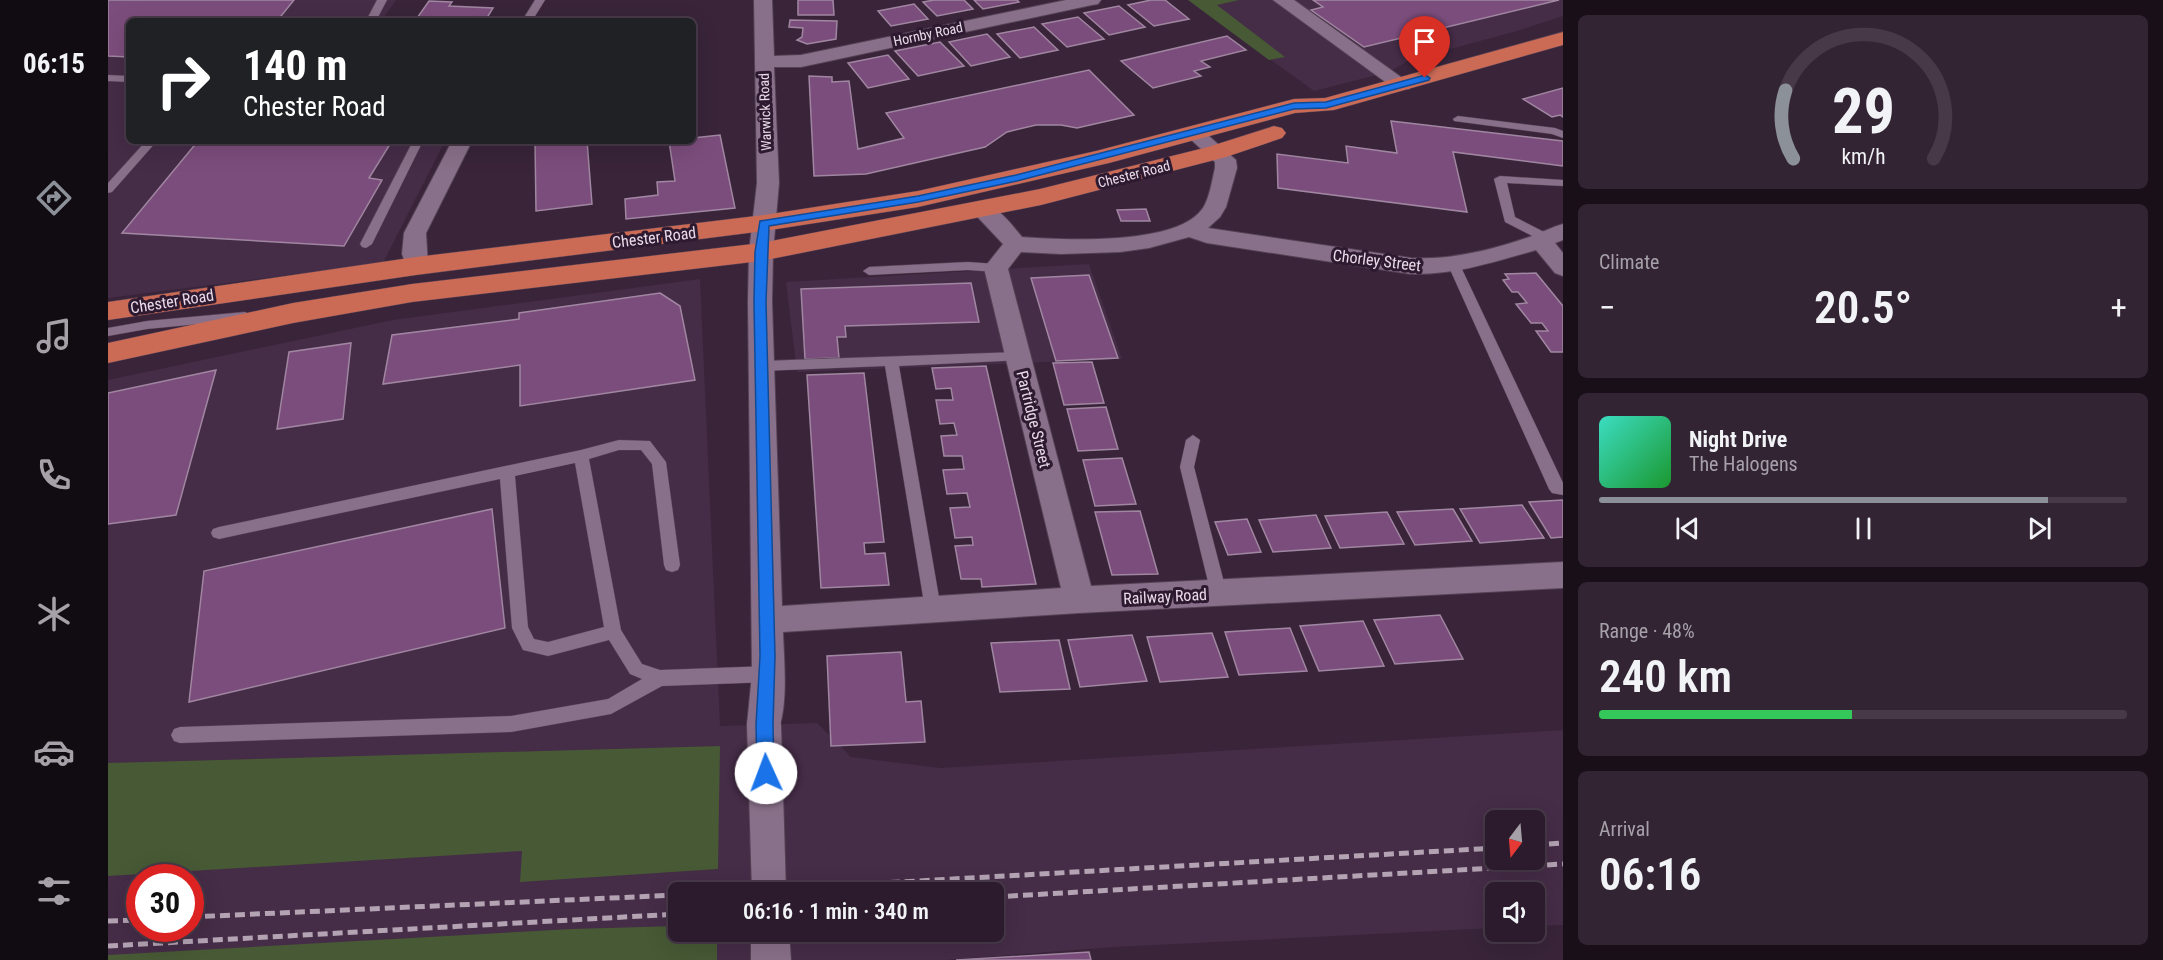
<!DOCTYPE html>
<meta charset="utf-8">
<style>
body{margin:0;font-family:"Roboto Condensed",sans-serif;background:#332434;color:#f1f3f6;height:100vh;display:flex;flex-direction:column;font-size:22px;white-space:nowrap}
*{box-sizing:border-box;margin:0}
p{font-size:20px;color:#a6a1a9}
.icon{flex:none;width:33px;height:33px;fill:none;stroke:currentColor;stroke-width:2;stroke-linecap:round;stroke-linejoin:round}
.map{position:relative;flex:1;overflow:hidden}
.panel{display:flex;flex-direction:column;gap:15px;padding:15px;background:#180f18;width:600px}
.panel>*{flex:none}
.hud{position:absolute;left:18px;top:18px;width:570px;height:126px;border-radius:9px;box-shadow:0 6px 24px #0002,0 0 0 2px #473948;background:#202124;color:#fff;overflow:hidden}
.needle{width:39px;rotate:196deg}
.fabs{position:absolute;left:1377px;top:810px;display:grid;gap:12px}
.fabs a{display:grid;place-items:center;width:60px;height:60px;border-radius:9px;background:#2b1b2c;box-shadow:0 6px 24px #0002,0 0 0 2px #473948;font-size:30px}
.speed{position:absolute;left:18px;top:864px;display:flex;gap:12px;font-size:30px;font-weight:700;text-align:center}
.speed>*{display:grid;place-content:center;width:78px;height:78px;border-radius:50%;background:#2b1b2c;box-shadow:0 6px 24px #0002,0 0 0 2px #473948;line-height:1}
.speed .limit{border:9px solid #d22;background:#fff;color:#111}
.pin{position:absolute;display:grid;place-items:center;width:51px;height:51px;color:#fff;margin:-62px -26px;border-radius:50% 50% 50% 0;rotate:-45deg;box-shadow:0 0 6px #0007}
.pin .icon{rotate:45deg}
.me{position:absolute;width:66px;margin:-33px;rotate:358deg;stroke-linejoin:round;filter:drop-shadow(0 0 4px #0008)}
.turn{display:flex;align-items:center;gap:21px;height:126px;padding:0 18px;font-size:27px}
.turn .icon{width:78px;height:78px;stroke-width:2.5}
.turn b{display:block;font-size:42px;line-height:51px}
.big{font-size:45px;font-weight:600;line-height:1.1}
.panel .widget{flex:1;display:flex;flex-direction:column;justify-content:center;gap:9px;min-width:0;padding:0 21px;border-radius:9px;background:#332434}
.panel .dial{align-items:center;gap:0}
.dial svg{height:156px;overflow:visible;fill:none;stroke:#473948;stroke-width:7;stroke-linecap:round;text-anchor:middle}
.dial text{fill:#f1f3f6;stroke:none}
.song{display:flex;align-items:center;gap:18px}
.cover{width:72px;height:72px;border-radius:9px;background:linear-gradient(135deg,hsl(170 70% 55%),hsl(130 70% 35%))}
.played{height:6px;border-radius:3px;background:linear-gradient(90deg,#8c9099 85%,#473948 85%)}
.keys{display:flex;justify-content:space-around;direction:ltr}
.heat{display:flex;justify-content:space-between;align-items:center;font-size:33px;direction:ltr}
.charge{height:9px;border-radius:4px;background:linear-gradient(90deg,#34c759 48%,#473948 0)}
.trip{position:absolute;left:560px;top:882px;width:336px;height:60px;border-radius:9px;background:#2b1b2c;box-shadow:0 6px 24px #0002,0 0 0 2px #473948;font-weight:600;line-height:60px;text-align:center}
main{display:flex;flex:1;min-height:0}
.tab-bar{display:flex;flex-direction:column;width:108px;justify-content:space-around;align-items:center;background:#110b12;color:#a6a1a9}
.tab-bar .icon{width:42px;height:42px}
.tab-bar .selected{color:#8c9099}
.tab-bar b{font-size:27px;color:#f1f3f6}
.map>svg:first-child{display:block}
.built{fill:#452c47;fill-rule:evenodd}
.green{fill:#475935}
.building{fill:#7b4d7c;stroke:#a086a0;stroke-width:1.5}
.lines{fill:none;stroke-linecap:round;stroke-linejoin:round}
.lane-casing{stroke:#544255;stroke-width:1}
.street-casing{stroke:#544255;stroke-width:2}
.highway-casing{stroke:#544255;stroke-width:1}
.lane{fill:#89708a;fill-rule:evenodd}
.street{fill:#89708a;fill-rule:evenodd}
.highway{fill:#cb6b56;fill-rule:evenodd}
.rail{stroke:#b3a3b3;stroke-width:5;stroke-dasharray:10 5;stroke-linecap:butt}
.street-bridge-casing{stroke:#544255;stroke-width:36;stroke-linecap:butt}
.street-bridge{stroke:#89708a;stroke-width:34}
.route{fill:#1a73e8;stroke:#114b97;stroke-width:1.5}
.labels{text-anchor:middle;stroke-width:6;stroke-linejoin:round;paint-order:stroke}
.far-street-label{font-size:14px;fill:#e8dae8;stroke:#2e1a30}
.street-label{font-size:16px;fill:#e8dae8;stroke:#2e1a30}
</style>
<main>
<nav class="tab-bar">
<b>06:15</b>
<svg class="icon selected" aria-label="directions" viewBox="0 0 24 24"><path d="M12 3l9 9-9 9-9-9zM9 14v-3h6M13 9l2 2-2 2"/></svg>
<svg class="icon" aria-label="music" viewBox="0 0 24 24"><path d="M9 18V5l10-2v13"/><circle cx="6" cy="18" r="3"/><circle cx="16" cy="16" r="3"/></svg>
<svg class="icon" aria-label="phone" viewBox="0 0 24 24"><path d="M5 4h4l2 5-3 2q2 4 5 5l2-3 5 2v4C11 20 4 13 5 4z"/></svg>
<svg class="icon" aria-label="climate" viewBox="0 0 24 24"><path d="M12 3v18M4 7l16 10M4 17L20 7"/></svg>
<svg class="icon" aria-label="car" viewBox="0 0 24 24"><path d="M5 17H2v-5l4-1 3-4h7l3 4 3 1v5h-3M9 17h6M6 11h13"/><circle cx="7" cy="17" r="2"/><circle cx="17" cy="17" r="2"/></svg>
<svg class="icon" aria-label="filters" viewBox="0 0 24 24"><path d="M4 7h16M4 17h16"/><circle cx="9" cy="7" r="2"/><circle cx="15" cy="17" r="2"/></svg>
</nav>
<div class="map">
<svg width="1455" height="960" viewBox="0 0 1455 960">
<rect width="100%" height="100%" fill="#39243a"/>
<g class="built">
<polygon points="0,0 288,0 273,21 21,21 21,141 337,141 275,263 0,298"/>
<polygon points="1080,0 1455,0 1455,16 1409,31 1302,60 1281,72 1206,91"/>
<polygon points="981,264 1014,359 689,372 678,282"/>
<path d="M592,279L612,726L709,723L743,757L833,768L1455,730V925L1427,926L1426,892H1388L1387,928L1007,947L838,960H0V380L285,320ZM1388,820H1426V860H1388ZM32,878H82V928H32ZM570,892H885V932H570Z"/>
</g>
<g class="green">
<polygon points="1080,0 1131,0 1109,5 1177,57 1161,60"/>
<polygon points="612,746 610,869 412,882 414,851 0,876 0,763"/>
<polygon points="570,926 570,932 609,932 609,960 0,960 0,955 463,929"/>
</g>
<g class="building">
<polygon points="0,0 186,0 169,21 21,21 21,57 0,56"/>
<polygon points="690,0 725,0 726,15 690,15"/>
<polygon points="826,0 856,0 865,9 829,16 815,2"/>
<polygon points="866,0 909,0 911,2 875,9"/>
<polygon points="1043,0 1057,0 1081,19 1046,26 1020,5"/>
<polygon points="1205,0 1451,0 1256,47 1203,10 1215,7"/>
<polygon points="321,1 344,2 341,6 385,8 377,21 307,21"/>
<polygon points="806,4 820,19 783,26 770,11"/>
<polygon points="1011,6 1037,27 1001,35 976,13"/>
<polygon points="970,17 996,39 959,47 934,24"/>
<polygon points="682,20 729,21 728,39 699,44 689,40 694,37 695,28 681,27"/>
<polygon points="926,27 950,50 912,58 889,34"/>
<polygon points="879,34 902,57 863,66 841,42"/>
<polygon points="1119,36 1138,50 1093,61 1102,67 1086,71 1093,76 1045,88 1013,61"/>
<polygon points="832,42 856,66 810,76 787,51"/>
<polygon points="780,55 801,79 760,88 740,63"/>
<polygon points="981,70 1026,115 969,128 953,125 928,125 899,132 877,147 758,174 706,176 701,76 724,77 724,82 741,81 750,149 796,138 778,113"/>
<polygon points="1455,88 1455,117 1452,115 1444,117 1415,99"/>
<polygon points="1283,121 1455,141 1455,166 1345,152 1359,212 1170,188 1169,154 1240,163 1238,146 1289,153"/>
<polygon points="612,135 627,208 518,219 517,199 550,195 549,182 567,181 561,141 585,141 585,138"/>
<polygon points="90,141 284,141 261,178 274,180 236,246 14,233"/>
<polygon points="427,141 479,141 484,204 428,211"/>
<polygon points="1038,209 1042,221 1013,221 1009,210"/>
<polygon points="1428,273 1455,306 1455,352 1443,352 1428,331 1440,331 1434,323 1423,323 1408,304 1419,303 1410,292 1404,292 1395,280 1401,279 1397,274"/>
<polygon points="981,275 1010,358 948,361 923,278"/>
<polygon points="863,283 871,322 737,326 738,337 729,337 731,358 697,359 693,289"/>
<polygon points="552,293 572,306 587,380 412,406 412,365 275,384 284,335 411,319 411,313"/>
<polygon points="243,343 235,419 169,429 181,352"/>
<polygon points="984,362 996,403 956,405 945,363"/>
<polygon points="878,366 928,584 874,587 873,579 853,579 847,546 865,545 864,537 847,538 842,508 862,507 859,493 839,494 835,470 856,469 854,456 836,456 833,436 849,435 846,423 832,424 828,400 845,400 843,388 828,389 824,368"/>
<polygon points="108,370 68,515 0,524 0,393"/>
<polygon points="756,373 776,542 756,543 757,554 777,553 781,585 713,588 699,375"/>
<polygon points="998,407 1010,449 970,451 959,409"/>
<polygon points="1014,458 1028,504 987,506 975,460"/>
<polygon points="1455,500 1455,537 1443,538 1421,502"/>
<polygon points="1414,505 1436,538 1372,543 1352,509"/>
<polygon points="384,509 397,628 81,702 96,571"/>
<polygon points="1345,509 1364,541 1307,545 1289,512"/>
<polygon points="1032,511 1050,574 1004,575 987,512"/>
<polygon points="1279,512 1296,544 1232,548 1217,516"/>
<polygon points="1208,515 1223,548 1165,552 1151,520"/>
<polygon points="1139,519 1153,552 1120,555 1107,522"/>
<polygon points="1332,615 1355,659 1287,664 1266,620"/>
<polygon points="1255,621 1276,666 1211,671 1192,626"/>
<polygon points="1182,628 1199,671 1131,675 1117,632"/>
<polygon points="1104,633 1120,677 1052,682 1039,637"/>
<polygon points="1024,635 1039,681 972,687 960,640"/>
<polygon points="951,640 962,689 892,692 883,643"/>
<polygon points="793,652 798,702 813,701 817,742 723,746 719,656"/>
<polygon points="981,952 983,960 848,960"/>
</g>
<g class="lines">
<defs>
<g id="lane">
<polygon points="269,0 279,0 268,21 258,21"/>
<polygon points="427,0 437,0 424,21 414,21"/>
<polygon points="0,75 21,76 21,82 0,81"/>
<polygon points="1350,116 1447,128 1455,131 1455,138 1444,134 1346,121 1345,119"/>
<polygon points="38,141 49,141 4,192 0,193 0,183"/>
<polygon points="305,141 315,141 264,244 258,248 254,247 252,244"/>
<polygon points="1392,176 1455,180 1455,186 1399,183 1407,217 1442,235 1442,241 1434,241 1397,222 1386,179"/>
<polygon points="1346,261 1352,265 1455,483 1455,495 1444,493 1441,489 1340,265"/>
<polygon points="860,262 888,264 894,268 888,272 860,270 761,275 755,271 761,267"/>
<polygon points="137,312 144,316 142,319 39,329 0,336 0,328 39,321"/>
<polygon points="910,352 915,354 917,357 915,360 791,366 833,609 831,614 825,616 819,614 817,609 777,366 652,371 645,366 652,361"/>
<polygon points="1085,435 1092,440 1086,467 1119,594 1117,599 1111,601 1105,599 1103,594 1072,467 1078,440"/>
<path d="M511,440L542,441L558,462L572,565L570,570L564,572L558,570L556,565L544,464L533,450H511L481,459L513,630L534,664L552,670L660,666L666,669L669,674L666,679L660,682L554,686L503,714L403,732L72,743L66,741L63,735L66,729L72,727L403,716L500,699L534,679L522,674L501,640L440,656L415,650L404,628L392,479L111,539L105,537L103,533L105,529L111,527L473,450ZM467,463L496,627L440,642L426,639L420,627L407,476Z"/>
</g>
<g id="street">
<path d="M646,0H664L666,56L693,55L958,0H993L990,4L984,5L693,67H666L671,183L665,252L664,302L674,606L953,588L876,268L895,244L862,209L865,204C886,199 902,223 914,237C955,240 1070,246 1095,208C1102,197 1104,180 1107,168V162L1076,133L1079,129L1086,127L1093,129L1128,160L1129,168L1118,207L1112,217L1100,228L1303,258C1345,260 1385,250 1424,236C1435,232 1444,227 1455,224V240L1447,243L1455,253V276L1447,273L1428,250C1386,262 1347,275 1303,274L1099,243L1081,237L1041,248L1012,252L953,254L913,252L900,269L983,586L1455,562V588L971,613L675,632C676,663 681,708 668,736L656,741L644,736L639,725L644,674L640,302L641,252L649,183Z"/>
<polygon points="1165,0 1186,0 1304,85 1301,89 1287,89"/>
<polygon points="344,141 364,141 318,233 320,266 316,271 308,274 300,271 294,254 296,233"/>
<polygon points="643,932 681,932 683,960 643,960"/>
</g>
<g id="highway">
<polygon points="1455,32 1455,45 1226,110 1187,113 1001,163 810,207 656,231 308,275 0,320 0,302 308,257 656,215 810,191 988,151 1186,99 1217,98"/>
<polygon points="1166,126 1174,128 1178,133 1174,138 1118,157 933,205 653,261 304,302 185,323 0,363 0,343 185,303 304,284 653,243 932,189 1100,147"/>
</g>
</defs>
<use href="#lane" class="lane-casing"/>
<use href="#street" class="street-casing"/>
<use href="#highway" class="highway-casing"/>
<use href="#lane" class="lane"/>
<use href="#street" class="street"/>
<use href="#highway" class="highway"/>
<g class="rail">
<polyline points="1426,845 1455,843"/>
<polyline points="617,892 1388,848"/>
<polyline points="885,897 1455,864"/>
<polyline points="82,917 570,895"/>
<polyline points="0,921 32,920"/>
<polyline points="0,946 570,914"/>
</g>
<defs>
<polyline id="street-bridge" points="656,725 661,892"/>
</defs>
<use href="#street-bridge" class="street-bridge-casing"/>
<use href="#street-bridge" class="street-bridge"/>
</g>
<polygon class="route" points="1317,75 1322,78 1321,80 1218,108 1186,109 909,181 810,202 661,226 658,302 667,656 665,725 666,773 664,779 658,781 652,779 649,773 648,725 652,656 646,302 647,252 652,221 810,196 908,175 1186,103 1218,102"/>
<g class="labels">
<g class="far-street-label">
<text transform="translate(820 34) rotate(-12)" y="5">Hornby Road</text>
<text transform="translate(657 112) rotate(-92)" y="5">Warwick Road</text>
<text transform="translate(1026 174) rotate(-14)" y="5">Chester Road</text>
</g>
<g class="street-label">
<text transform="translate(546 237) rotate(-7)" y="6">Chester Road</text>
<text transform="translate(1269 260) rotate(7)" y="6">Chorley Street</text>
<text transform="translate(64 301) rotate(-9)" y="6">Chester Road</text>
<text transform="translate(926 419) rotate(76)" y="6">Partridge Street</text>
<text transform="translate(1057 596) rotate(-3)" y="6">Railway Road</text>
</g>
</g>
</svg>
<div class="fabs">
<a><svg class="needle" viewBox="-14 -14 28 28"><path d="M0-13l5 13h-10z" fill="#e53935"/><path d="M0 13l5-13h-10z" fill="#a6a1a9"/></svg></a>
<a><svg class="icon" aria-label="sound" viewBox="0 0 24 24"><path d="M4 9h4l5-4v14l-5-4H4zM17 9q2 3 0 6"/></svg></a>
</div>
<div class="speed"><div class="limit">30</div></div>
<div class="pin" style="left:1317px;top:78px;background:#d93025"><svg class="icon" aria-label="arrive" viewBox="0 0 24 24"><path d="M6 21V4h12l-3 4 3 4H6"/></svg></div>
<svg class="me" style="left:658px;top:773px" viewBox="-20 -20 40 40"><circle r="19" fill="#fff"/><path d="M0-13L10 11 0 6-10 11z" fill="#1a73e8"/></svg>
<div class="trip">06:16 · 1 min · 340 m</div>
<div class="hud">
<div class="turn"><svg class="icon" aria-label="right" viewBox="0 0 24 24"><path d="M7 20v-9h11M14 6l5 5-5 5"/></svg><div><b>140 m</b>Chester Road</div></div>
</div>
</div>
<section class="panel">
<div class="widget dial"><svg viewBox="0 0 100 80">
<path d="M14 69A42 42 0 1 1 86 69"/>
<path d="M14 69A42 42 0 0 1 10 34" stroke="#8c9099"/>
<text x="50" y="56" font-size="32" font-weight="700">29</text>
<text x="50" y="72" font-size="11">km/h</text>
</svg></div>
<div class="widget"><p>Climate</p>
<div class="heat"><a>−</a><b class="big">20.5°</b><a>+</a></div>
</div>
<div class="widget">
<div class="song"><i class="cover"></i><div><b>Night Drive</b><p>The Halogens</p></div></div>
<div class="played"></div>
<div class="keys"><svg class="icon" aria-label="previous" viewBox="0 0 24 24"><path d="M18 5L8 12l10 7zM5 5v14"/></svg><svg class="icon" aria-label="pause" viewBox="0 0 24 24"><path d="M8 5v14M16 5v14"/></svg><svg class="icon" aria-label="next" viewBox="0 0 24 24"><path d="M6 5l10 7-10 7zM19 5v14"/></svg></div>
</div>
<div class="widget"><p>Range · 48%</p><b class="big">240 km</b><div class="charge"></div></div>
<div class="widget"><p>Arrival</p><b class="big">06:16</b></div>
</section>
</main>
